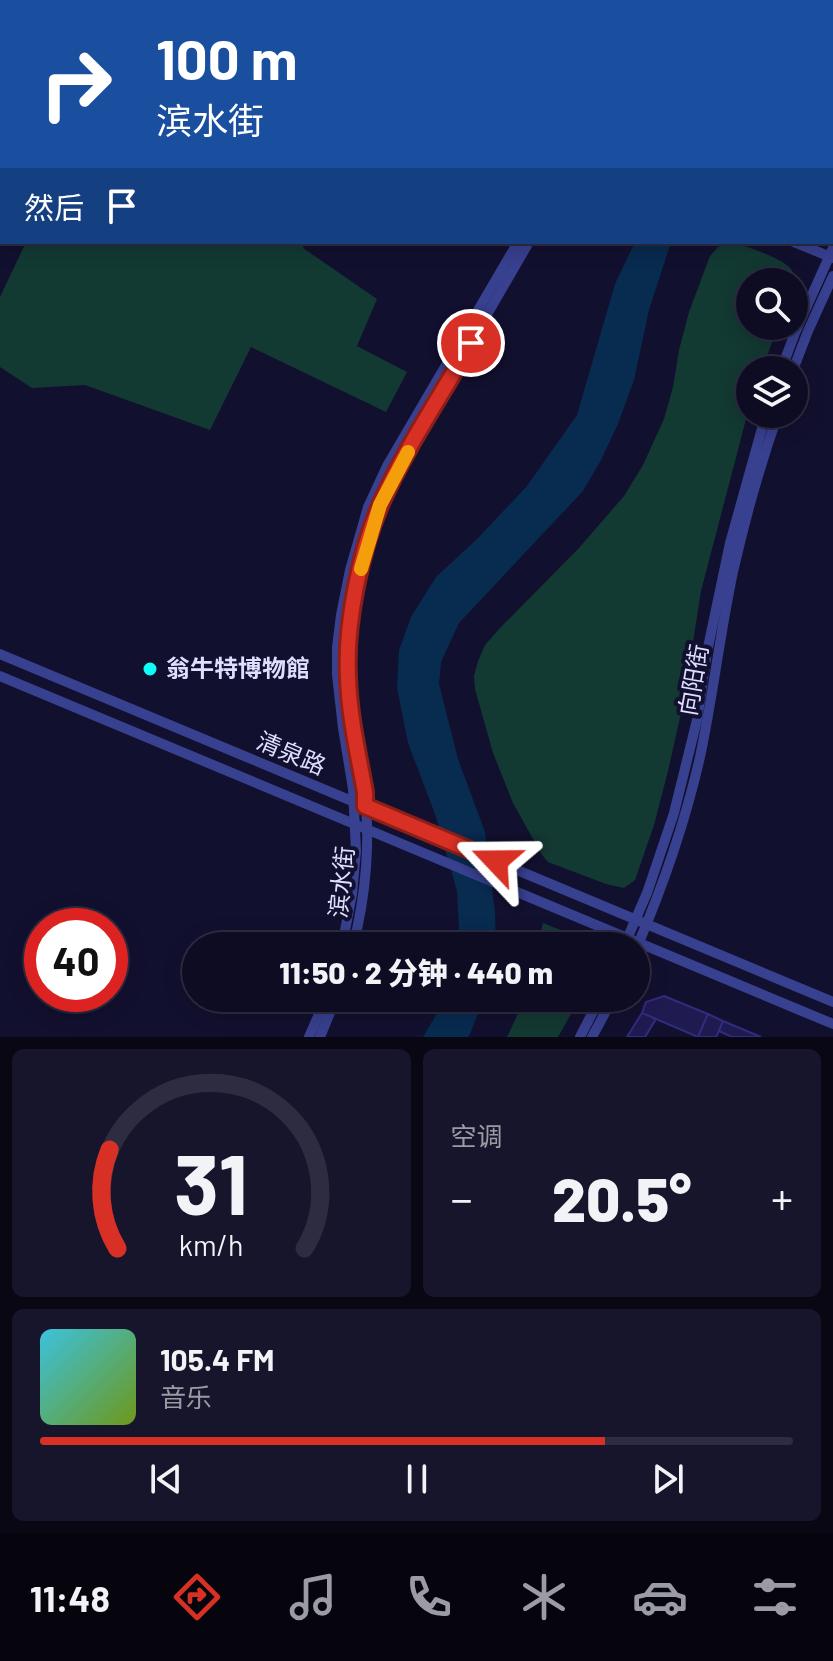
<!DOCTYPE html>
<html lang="zh">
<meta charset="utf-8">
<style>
body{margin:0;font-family:Barlow,"Noto Sans SC",sans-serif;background:#17152b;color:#f1f3f6;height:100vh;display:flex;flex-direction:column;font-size:30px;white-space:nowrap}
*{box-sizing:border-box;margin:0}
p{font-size:26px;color:#9b9ba6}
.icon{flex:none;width:44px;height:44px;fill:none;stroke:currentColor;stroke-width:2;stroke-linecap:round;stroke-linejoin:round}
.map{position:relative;height:1037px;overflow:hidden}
.sheet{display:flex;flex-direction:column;gap:12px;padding:12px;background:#080713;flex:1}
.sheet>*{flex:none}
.banner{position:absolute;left:0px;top:0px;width:834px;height:244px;box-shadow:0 4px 20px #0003,0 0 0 2px #2e2c41;background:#1a4fa0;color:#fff;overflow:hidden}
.fabs{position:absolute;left:736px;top:268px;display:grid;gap:16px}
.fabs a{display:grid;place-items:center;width:72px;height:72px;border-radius:50%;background:#0e0c23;box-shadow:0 4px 20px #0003,0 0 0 2px #2e2c41;font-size:40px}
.speed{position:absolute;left:24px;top:908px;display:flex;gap:16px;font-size:40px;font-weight:700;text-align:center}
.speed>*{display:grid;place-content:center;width:104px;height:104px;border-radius:50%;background:#0e0c23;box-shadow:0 4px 20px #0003,0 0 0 2px #2e2c41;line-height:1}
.speed .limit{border:12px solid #d22;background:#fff;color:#111}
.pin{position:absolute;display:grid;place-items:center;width:68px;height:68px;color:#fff;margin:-34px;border:4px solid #fff;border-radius:50%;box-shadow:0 2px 8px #0007}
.me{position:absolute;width:88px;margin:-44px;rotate:293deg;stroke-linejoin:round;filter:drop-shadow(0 0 6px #0008)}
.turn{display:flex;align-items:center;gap:28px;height:168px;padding:0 24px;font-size:36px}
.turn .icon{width:104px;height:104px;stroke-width:2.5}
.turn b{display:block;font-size:56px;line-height:68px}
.then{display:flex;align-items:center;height:76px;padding:0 24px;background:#0003;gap:16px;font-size:30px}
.big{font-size:60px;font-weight:800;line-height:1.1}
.sheet .widget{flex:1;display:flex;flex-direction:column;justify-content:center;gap:12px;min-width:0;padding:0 28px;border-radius:12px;background:#17152b}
.sheet .dial{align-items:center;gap:0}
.dial svg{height:208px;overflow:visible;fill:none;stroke:#2e2c41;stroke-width:7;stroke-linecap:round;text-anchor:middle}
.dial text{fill:#f1f3f6;stroke:none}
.song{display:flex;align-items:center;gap:24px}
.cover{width:96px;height:96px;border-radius:12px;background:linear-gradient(135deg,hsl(190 70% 55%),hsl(80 70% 35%))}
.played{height:8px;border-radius:4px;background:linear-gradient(90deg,#d93025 75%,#2e2c41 75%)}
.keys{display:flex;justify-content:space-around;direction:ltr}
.heat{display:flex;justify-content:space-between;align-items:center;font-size:44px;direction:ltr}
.sheet .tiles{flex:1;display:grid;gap:12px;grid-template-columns:1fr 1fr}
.widget:last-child{grid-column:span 2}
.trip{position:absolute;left:182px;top:932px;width:468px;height:80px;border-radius:40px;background:#0e0c23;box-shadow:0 4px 20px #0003,0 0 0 2px #2e2c41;font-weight:800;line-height:80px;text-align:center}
.tabs{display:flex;height:128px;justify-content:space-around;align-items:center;background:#06050e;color:#9b9ba6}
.tabs .icon{width:56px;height:56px}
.tabs .active{color:#d93025}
.tabs b{font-size:36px;color:#f1f3f6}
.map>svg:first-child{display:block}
.green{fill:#133933}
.water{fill:#082b50}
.building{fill:#1f1b51;stroke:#322b7e;stroke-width:2}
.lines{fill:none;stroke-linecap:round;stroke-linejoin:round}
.minor{stroke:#384090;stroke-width:10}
.route-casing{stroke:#8d1f18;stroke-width:20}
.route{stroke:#d93025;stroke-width:14}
.slow{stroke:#f59e0b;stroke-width:14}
.poi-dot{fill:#0afff9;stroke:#12102f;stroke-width:3}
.labels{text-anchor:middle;stroke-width:8;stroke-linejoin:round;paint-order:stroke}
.poi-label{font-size:24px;font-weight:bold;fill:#dedeff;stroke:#12102f;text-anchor:start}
.street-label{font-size:24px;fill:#dedeff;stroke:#12102f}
</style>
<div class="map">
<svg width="833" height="1037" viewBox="0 0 833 1037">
<rect width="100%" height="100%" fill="#12102f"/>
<g class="green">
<polygon points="26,242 304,242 303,248 377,299 357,346 407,372 386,412 251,347 210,430 85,385 32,388 0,367 0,297"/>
<path d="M731,242C744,245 784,259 791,269C794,273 794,278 794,282H750V326H778L762,370H750V404L701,591L684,700L668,771L654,825L635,880L624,888L606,884L548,862L542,855L513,803L493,753L475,689L474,676L478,661L485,645L500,628L579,548L624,496L643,465L664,419L673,387L679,350L689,312L710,256L718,247Z"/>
<polygon points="543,923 590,942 594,946 537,946"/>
<polygon points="522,998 580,998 558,1037 507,1037 516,1018"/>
</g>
<g class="water">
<polygon points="635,242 671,242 649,310 634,380 618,424 601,460 583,491 459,623 441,662 439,684 458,759 485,832 495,912 496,946 460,946 457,891 435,814 408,743 397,688 399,650 411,617 436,577 477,539 527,486 577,415 615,284"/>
<polygon points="446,998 484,998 470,1034 468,1037 423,1037"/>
</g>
<g class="building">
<polygon points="0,0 66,0 65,2 2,2 2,83 0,82"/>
<polygon points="315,0 384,0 389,2 320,2"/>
<polygon points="664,996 708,1014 698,1037 642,1013 646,1002"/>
<polygon points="642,1013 656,1019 645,1037 627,1037"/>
<polygon points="708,1014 723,1021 719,1031 716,1037 698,1037"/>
<polygon points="723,1021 761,1037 732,1037 719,1031"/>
</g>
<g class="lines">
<g class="minor">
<polyline points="198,0 203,2"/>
<polyline points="648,2 649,0"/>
<polyline points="658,2 659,0"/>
<polyline points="794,242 833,258"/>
<polyline points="781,370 795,333 833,248"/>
<polyline points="793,370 808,331 833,276"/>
<polyline points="0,654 833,1002"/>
<polyline points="0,676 833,1024"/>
<polyline points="342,946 352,894 356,851 353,789 343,728 337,675 337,647 341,615 350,570 368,507 387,466 518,242"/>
<path d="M353,946C366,896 371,839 364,788C359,750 348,712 347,674C346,602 367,531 398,468L529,242"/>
<polyline points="624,946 647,893 674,813 697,720 707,652 730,543 766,414"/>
<path d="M637,947C663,886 685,823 700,757C713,696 720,633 733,572C745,519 760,465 778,414"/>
<polyline points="309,1037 326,998"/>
<polyline points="320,1037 336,998"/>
<polyline points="580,1037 600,998"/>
<polyline points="592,1037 613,998"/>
</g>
</g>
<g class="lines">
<defs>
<path id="route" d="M471,343C441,396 406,447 381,503C360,551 345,625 348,677C349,715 358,754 365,792V806L496,861"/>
</defs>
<use href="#route" class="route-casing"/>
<use href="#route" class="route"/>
<polyline class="slow" points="361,569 380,505 408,452"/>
</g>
<circle class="poi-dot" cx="150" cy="669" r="8"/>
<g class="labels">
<g class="poi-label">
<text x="166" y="677">翁牛特博物館</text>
</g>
<g class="street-label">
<text transform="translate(694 680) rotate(-80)" y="8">向阳街</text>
<text transform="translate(291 754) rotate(23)" y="8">清泉路</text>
<text transform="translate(342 882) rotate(-84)" y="8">滨水街</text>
</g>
</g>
</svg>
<div class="fabs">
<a><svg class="icon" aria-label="search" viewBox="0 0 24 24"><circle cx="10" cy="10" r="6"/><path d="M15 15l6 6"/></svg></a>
<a><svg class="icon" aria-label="layers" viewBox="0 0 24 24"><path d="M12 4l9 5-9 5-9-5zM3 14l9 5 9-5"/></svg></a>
</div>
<div class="speed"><div class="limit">40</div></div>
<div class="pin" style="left:471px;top:343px;background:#d93025"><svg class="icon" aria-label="arrive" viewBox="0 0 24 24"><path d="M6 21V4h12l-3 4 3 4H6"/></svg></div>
<svg class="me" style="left:496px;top:861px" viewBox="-20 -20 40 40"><path d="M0-17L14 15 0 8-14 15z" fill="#d93025" stroke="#fff" stroke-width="4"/></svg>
<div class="trip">11:50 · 2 分钟 · 440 m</div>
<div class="banner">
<div class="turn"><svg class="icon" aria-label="right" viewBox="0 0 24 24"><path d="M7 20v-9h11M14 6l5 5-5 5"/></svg><div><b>100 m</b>滨水街</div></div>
<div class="then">然后<svg class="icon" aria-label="arrive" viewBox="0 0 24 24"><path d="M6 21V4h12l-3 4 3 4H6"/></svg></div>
</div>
</div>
<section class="sheet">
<div class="tiles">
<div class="widget dial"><svg viewBox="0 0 100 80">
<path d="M14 69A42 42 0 1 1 86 69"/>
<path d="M14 69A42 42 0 0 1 11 31" stroke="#d93025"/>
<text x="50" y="56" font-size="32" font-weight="700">31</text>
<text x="50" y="72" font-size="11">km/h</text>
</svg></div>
<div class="widget"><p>空调</p>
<div class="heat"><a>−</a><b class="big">20.5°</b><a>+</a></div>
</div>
<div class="widget">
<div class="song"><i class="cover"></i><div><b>105.4 FM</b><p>音乐</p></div></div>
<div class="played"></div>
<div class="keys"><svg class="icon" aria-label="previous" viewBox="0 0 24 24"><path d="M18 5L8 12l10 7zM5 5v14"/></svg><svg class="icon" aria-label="pause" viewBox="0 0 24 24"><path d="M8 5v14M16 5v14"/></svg><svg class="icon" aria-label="next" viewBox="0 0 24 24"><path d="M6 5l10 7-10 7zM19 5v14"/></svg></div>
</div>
</div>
</section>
<nav class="tabs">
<b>11:48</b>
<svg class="icon active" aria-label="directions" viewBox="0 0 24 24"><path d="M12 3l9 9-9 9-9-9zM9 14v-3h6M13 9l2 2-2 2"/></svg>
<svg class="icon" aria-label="music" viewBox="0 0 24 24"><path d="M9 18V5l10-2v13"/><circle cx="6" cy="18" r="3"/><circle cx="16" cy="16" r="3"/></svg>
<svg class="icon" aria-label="phone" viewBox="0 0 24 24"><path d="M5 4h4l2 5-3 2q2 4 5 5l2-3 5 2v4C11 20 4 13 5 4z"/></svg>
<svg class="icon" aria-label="climate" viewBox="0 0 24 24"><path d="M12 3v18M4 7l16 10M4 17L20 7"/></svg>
<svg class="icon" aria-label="car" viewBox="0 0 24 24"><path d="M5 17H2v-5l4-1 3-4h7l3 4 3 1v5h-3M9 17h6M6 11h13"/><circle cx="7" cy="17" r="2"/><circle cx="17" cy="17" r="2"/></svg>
<svg class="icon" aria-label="filters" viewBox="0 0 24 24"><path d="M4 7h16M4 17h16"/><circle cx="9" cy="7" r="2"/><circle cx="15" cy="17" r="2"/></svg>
</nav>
